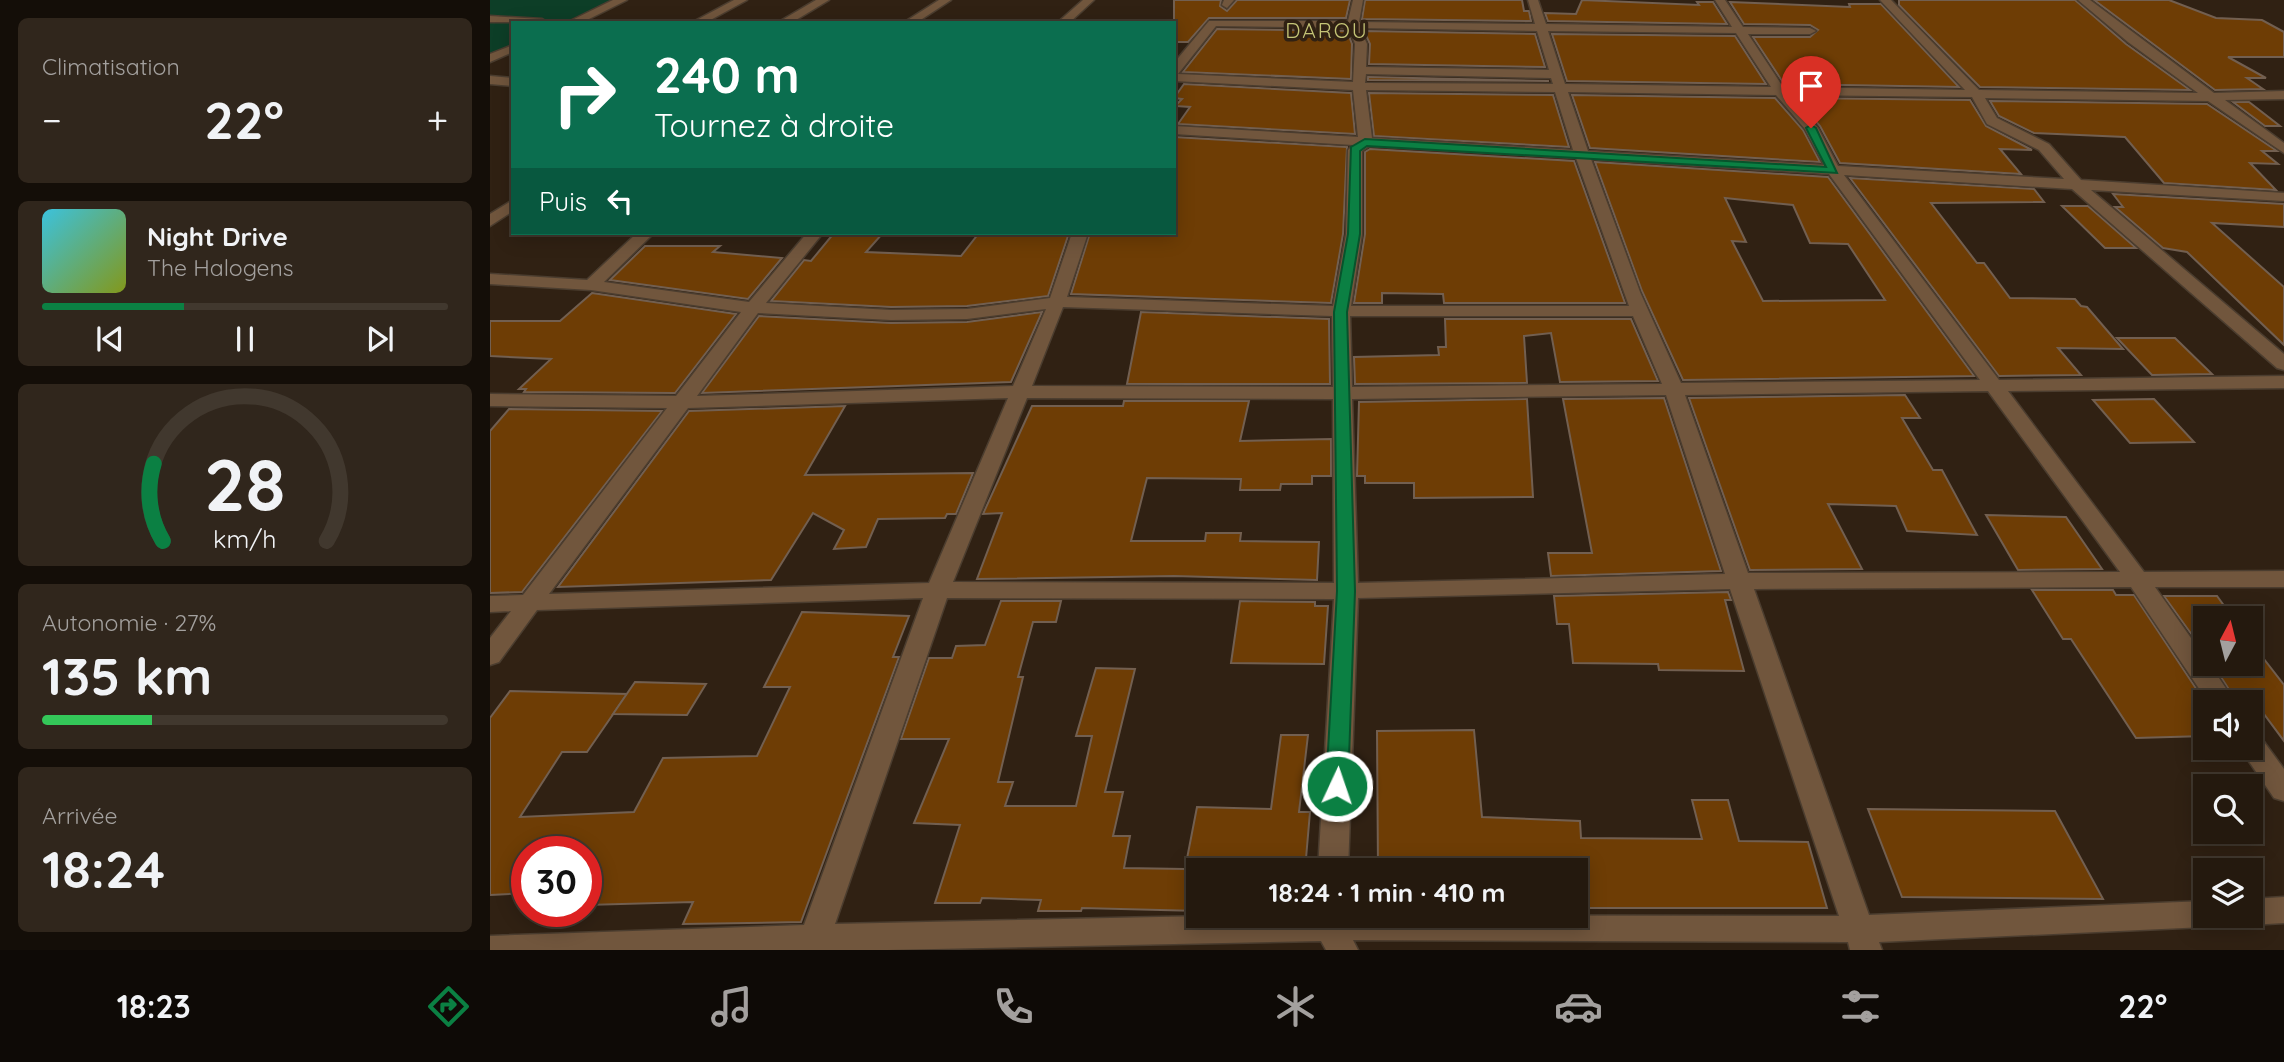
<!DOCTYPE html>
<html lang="fr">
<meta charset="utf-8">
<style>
body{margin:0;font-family:Quicksand,sans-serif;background:#30261c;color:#f1f3f6;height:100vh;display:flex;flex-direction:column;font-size:26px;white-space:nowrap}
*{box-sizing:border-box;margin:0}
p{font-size:23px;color:#a3a09e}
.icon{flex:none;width:38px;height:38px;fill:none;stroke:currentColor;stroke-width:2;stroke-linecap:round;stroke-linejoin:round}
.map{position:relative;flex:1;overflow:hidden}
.side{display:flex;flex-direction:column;gap:18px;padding:18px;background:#140e08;width:490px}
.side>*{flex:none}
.hud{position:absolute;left:21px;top:21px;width:665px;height:214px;border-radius:0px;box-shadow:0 4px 18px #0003,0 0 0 2px #41382e;background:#0b6e4f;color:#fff;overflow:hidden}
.needle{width:46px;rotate:7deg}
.tools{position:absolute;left:1703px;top:606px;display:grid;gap:14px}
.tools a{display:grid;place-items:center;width:70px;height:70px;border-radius:0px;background:#24190e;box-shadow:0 4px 18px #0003,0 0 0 2px #41382e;font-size:35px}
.speed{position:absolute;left:21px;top:836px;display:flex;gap:14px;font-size:35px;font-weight:700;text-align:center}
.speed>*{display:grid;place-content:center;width:91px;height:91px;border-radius:50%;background:#24190e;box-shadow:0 4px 18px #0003,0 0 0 2px #41382e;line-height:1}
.speed .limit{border:10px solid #d22;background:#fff;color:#111}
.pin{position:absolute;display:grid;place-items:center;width:60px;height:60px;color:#fff;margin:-72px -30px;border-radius:50% 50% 50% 0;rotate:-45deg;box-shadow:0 0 7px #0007}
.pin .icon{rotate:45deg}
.me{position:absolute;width:77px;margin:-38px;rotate:3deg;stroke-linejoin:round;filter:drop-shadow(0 0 5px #0008)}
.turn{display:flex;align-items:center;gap:24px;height:147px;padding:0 28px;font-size:32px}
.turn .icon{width:91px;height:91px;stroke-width:2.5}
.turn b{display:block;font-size:49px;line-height:60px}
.then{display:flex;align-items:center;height:66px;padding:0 28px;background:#0003;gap:14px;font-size:26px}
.big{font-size:52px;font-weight:700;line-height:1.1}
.side .widget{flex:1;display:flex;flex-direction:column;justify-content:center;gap:10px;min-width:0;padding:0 24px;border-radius:10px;background:#30261c}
.side .dial{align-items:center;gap:0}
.dial svg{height:182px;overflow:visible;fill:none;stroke:#41382e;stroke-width:7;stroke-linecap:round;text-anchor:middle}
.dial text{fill:#f1f3f6;stroke:none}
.song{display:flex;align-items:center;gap:21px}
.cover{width:84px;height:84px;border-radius:10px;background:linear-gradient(135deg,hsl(190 70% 55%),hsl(70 70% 35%))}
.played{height:7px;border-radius:4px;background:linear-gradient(90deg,#0b8043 35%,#41382e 35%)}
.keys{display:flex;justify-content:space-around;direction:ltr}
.heat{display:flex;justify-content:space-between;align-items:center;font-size:38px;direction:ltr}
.charge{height:10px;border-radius:5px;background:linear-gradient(90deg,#34c759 27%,#41382e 0)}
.trip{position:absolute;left:696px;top:858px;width:402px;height:70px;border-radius:0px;background:#24190e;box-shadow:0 4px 18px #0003,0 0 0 2px #41382e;font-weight:700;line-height:70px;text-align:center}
.dock{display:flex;height:112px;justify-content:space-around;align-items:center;background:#0e0a06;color:#a3a09e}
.dock .icon{width:49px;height:49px}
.dock .active{color:#0b8043}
.dock b{font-size:32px;color:#f1f3f6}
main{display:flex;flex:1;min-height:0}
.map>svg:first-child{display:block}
.green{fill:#0d3e27}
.building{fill:#6e3d05;stroke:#725f50;stroke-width:2;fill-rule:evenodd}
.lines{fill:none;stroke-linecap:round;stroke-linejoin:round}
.lane-casing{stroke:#4b3d2f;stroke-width:3}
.street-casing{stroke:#4b3d2f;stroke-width:3}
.lane{fill:#71563d;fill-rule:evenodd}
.street{fill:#71563d;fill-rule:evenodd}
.route{fill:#0b8043;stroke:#07532c;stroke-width:2}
.labels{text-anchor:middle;stroke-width:7;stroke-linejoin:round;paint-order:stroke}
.far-neighbourhood-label{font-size:21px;letter-spacing:2px;fill:#c4c476;stroke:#302113}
</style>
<main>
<section class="side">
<div class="widget"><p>Climatisation</p>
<div class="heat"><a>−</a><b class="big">22°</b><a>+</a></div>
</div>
<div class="widget">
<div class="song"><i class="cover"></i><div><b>Night Drive</b><p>The Halogens</p></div></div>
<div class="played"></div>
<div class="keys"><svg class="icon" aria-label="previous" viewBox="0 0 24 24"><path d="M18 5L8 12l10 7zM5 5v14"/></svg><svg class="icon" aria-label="pause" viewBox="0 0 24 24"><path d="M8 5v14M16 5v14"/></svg><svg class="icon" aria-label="next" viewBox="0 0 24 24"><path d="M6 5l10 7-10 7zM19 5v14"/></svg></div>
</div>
<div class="widget dial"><svg viewBox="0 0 100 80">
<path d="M14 69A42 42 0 1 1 86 69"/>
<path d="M14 69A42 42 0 0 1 10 35" stroke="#0b8043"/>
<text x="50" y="56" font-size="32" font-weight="700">28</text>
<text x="50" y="72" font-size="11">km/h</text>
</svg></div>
<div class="widget"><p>Autonomie · 27%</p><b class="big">135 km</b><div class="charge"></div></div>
<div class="widget"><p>Arrivée</p><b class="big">18:24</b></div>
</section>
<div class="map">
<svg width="1794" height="950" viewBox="0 0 1794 950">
<rect width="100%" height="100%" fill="#302113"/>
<polygon class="green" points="0,0 124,0 72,23 23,23 23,44 0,54"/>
<g class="building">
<polygon points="684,0 731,0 730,6 737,11 747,0 860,0 856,18 719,18 698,42 684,42"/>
<polygon points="875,0 1032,0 1034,11 1039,11 1041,21 872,19"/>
<polygon points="1092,0 1209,5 1207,2 1223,2 1237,24 1058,21 1055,13 1086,14"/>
<polygon points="1409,0 1585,0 1636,44 1700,90 1490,87 1409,5"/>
<polygon points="1604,0 1679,0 1726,18 1772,20 1794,32 1794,57 1738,57 1776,78 1757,78 1773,89 1725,90"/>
<polygon points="1240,2 1360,7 1359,4 1391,4 1469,87 1294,84 1263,37 1320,37 1328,30 1320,25 1254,24"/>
<polygon points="727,29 857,31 862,44 861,79 693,72"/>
<polygon points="874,31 1045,34 1055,67 879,64 880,44"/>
<polygon points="1062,34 1245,36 1276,84 1077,81"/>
<polygon points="878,77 1059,81 878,80"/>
<polygon points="694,84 861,93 865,134 688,124 700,107 685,106 692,99 684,98"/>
<polygon points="879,93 1063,95 1079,147 884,136"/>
<polygon points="1082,95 1285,98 1313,130 1330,162 1100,148"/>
<polygon points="1306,98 1480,100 1496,126 1542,150 1510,149 1531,174 1350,163 1330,126"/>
<polygon points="1500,101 1717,104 1787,151 1772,151 1788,164 1760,163 1786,190 1674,183 1635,137 1544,133 1509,116"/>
<polygon points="1743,102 1759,102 1790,126 1775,126"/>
<polygon points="684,137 857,147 853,234 841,303 581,294 600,233 684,233"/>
<polygon points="880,149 1084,161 1135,303 954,303 953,294 892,293 892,303 864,303 875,234 875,152"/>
<path d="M1105,162L1338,177L1484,376L1193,380L1152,291ZM1235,198L1303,205L1320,243L1358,244L1395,300L1273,301L1242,241L1256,242Z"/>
<polygon points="1360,178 1544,189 1554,202 1441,203 1487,263 1494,263 1520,298 1585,299 1591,306 1597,307 1633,349 1568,348 1591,375 1509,376"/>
<polygon points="1623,194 1794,204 1794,227 1722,223 1794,287 1794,345 1697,252 1673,248 1625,207 1633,207"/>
<polygon points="1572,206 1598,206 1646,248 1615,248"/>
<polygon points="344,233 393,233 376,252 471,256 489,233 579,233 558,296 477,306 401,307 281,301 314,260 321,261"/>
<polygon points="155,246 230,246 223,252 292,258 258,299 120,280"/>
<polygon points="102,293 246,314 185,393 34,392 36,389 29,389 61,359 0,356 0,321 70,321"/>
<polygon points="552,312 521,382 212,393 269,316 401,323 477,322"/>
<polygon points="651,312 839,319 840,384 637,384"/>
<polygon points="955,319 1141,319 1168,381 1070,382 1061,333 1034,336 1037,383 865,384 864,357 949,355 948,347 956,347"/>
<polygon points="1627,338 1685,338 1722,374 1662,375"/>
<polygon points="1415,395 1430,418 1412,418 1443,470 1452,470 1487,535 1417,531 1406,506 1338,504 1372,569 1260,570 1199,398"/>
<polygon points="1174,398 1231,571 1061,576 1058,553 1102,553 1073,399"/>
<polygon points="1037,399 1043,497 924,498 924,483 875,483 875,476 867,476 869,402"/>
<polygon points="1664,399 1704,442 1640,443 1603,400"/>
<polygon points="634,401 759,401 750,441 841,439 841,476 822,476 822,484 791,484 790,490 750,490 751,479 657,478 641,541 715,541 716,533 751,533 750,541 829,542 827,580 684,576 487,579 512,513 493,514 542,406 633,406"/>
<polygon points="355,406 315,475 483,473 466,514 457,514 455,518 388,519 376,547 344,549 354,530 323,513 281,580 68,587 199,411"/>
<polygon points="19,409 172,411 32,592 0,593 0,431"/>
<polygon points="1496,515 1576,517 1612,569 1528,570"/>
<polygon points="1542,590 1623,590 1626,595 1644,595 1715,702 1715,736 1646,738 1581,639 1573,639"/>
<polygon points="1238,592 1241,600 1235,600 1254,671 1169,670 1168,664 1083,663 1079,624 1067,624 1064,596"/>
<polygon points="1674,596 1727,596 1743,618 1715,618 1715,653"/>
<polygon points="511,601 571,601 566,622 543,622 528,677 533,677 508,782 523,782 515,806 586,806 602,736 586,736 606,668 645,669 615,792 633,792 623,836 640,836 634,868 695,869 707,807 781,809 791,735 818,735 809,812 820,812 815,870 709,870 709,911 592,908 591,911 548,911 551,900 492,898 490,903 445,903 470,825 424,823 459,739 411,739 439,658 462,658 466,646 495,645"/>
<polygon points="750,601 825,602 825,606 838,606 834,664 741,663"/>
<polygon points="312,612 419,616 403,657 409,657 311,922 193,924 203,902 96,905 96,852 37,852 37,893 0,895 0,718 20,691 137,694 97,752 72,752 30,817 144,812 173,758 267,756 300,687 274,687"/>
<polygon points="1760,641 1794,685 1794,741 1765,702 1747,702 1722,663 1760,663"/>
<polygon points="145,682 216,684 197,715 123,714"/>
<polygon points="984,730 992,817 1090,821 1091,838 1212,839 1202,800 1238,800 1249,841 1318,842 1337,908 1099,908 1094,876 1087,876 1087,870 888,870 887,731"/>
<polygon points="1378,809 1565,811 1613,899 1412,897"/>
</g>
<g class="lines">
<defs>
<polygon id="lane" points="0,16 52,19 57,22 0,22"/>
<g id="street">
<polygon points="123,0 137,0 91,23 76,23"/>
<polygon points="244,0 257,0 215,23 201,23"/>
<polygon points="326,0 339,0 301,23 287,23"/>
<polygon points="449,0 461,0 426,23 413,23"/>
<polygon points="593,0 604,0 579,23 567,23"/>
<polygon points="734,0 744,0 737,8 732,5"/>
<path d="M863,0H873L869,22L1045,24L1038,0H1048L1056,24L1242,27L1225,0H1235L1253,27L1320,28L1326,31L1320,34H1258L1293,87L1475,90L1390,0H1401L1489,90L1708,93L1638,42L1588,0H1600L1724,93L1794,91V99L1735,100L1794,143V153L1718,101L1495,98L1507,118L1559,144L1591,180L1794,193V201L1601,190L1794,354V370L1787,368L1582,189L1354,175L1509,380L1794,376V388L1518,391L1654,572L1794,571V587H1665L1715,658V663H1719L1745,702H1718L1641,587L1264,589L1379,915L1715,901V915H1730L1726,923L1715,927L1389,942L1392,950H1360L1358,942L863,940L868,950H836L831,941L398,950H0V936L314,925L433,598L47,610L9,662L0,665V638L21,611L0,612V596L33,595L177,408L0,406V394L186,396L251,312L101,290L0,284V274L97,280L147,233H164L114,282L259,302L317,233H333L276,303L401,310L477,309L560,298L582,233H598L577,297L843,306L856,234L858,150L863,145L684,134V126L868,137L863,90L684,81V63L719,21H858ZM726,26L859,28L865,44L863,82L688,74ZM870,28L1047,31L1059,70L876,67L877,44ZM1058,31L1246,33L1281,87L1075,84ZM876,74L1061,78L1063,84L875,83ZM876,90L1065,92L1083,150L882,138ZM1078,92L1286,95L1315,129L1334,165L1098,151ZM1300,95L1482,97L1497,124L1549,150L1574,179L1348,166L1328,128ZM879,146L1086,158L1139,306H861L872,234V151ZM1101,159L1339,174L1490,380L1191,383L1150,292ZM573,307L842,316L843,387L542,386ZM556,309L523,386L207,396L268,313L401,320L477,319ZM860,316H1143L1172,384L862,387ZM1498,391L1630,572L1258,573L1195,395ZM1176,395L1235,574L868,583L862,399ZM518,398L439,583L59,594L198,408ZM537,398L843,399L844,583L463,582ZM1240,589L1349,916L763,915L345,924L457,598L844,599L828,870H858L868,598Z"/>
<polygon points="23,45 23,52 0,62 0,54"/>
<polygon points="0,76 23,78 23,86 0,84"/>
<polygon points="23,200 23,211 0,226 0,214"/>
<polygon points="1760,732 1769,735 1794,769 1794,801 1784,798 1749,747 1760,747"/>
<polygon points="1794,897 1794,923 1760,925 1749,921 1746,915 1760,915 1760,899"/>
</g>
</defs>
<use href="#lane" class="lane-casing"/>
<use href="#street" class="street-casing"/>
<use href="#lane" class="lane"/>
<use href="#street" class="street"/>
</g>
<polygon class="route" points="1321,125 1326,128 1347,173 877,146 870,151 870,234 857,312 865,591 858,786 854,792 840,792 836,786 847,591 844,312 858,234 861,147 875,139 1336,167 1316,128"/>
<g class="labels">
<g class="far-neighbourhood-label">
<text x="837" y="38">DAROU</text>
</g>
</g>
</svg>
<div class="tools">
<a><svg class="needle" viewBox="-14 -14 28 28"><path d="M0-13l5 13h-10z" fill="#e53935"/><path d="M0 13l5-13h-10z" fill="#a3a09e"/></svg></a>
<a><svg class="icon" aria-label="sound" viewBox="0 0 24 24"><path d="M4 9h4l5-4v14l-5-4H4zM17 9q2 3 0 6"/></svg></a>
<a><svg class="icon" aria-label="search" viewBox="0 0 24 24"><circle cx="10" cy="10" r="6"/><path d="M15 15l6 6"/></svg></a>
<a><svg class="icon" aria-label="layers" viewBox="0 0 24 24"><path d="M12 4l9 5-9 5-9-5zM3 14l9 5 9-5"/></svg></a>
</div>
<div class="speed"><div class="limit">30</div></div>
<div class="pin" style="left:1321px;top:128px;background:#d93025"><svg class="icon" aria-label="arrive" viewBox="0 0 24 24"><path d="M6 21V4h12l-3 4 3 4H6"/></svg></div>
<svg class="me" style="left:847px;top:786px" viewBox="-20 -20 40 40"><circle r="17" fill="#0b8043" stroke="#fff" stroke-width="3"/><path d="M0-11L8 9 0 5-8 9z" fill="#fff"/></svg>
<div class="trip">18:24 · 1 min · 410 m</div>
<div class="hud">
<div class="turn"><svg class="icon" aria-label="right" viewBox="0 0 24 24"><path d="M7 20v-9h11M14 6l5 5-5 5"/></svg><div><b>240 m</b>Tournez à droite</div></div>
<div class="then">Puis<svg class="icon" aria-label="left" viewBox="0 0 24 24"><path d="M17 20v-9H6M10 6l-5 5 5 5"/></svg></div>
</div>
</div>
</main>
<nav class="dock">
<b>18:23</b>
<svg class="icon active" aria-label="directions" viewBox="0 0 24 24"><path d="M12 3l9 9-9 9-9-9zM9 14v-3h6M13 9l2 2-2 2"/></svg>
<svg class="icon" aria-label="music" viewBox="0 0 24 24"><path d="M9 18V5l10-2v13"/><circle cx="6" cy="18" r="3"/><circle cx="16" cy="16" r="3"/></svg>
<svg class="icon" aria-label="phone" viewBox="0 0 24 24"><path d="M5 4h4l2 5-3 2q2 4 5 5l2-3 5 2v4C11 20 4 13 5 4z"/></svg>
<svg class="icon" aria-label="climate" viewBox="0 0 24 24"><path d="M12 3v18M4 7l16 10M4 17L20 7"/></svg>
<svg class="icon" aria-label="car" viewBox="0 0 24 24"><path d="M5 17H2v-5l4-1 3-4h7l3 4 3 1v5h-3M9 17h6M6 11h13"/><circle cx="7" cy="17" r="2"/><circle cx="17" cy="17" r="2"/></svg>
<svg class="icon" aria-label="filters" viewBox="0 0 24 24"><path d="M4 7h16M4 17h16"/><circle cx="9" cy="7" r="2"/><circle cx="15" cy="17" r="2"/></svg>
<b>22°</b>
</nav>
